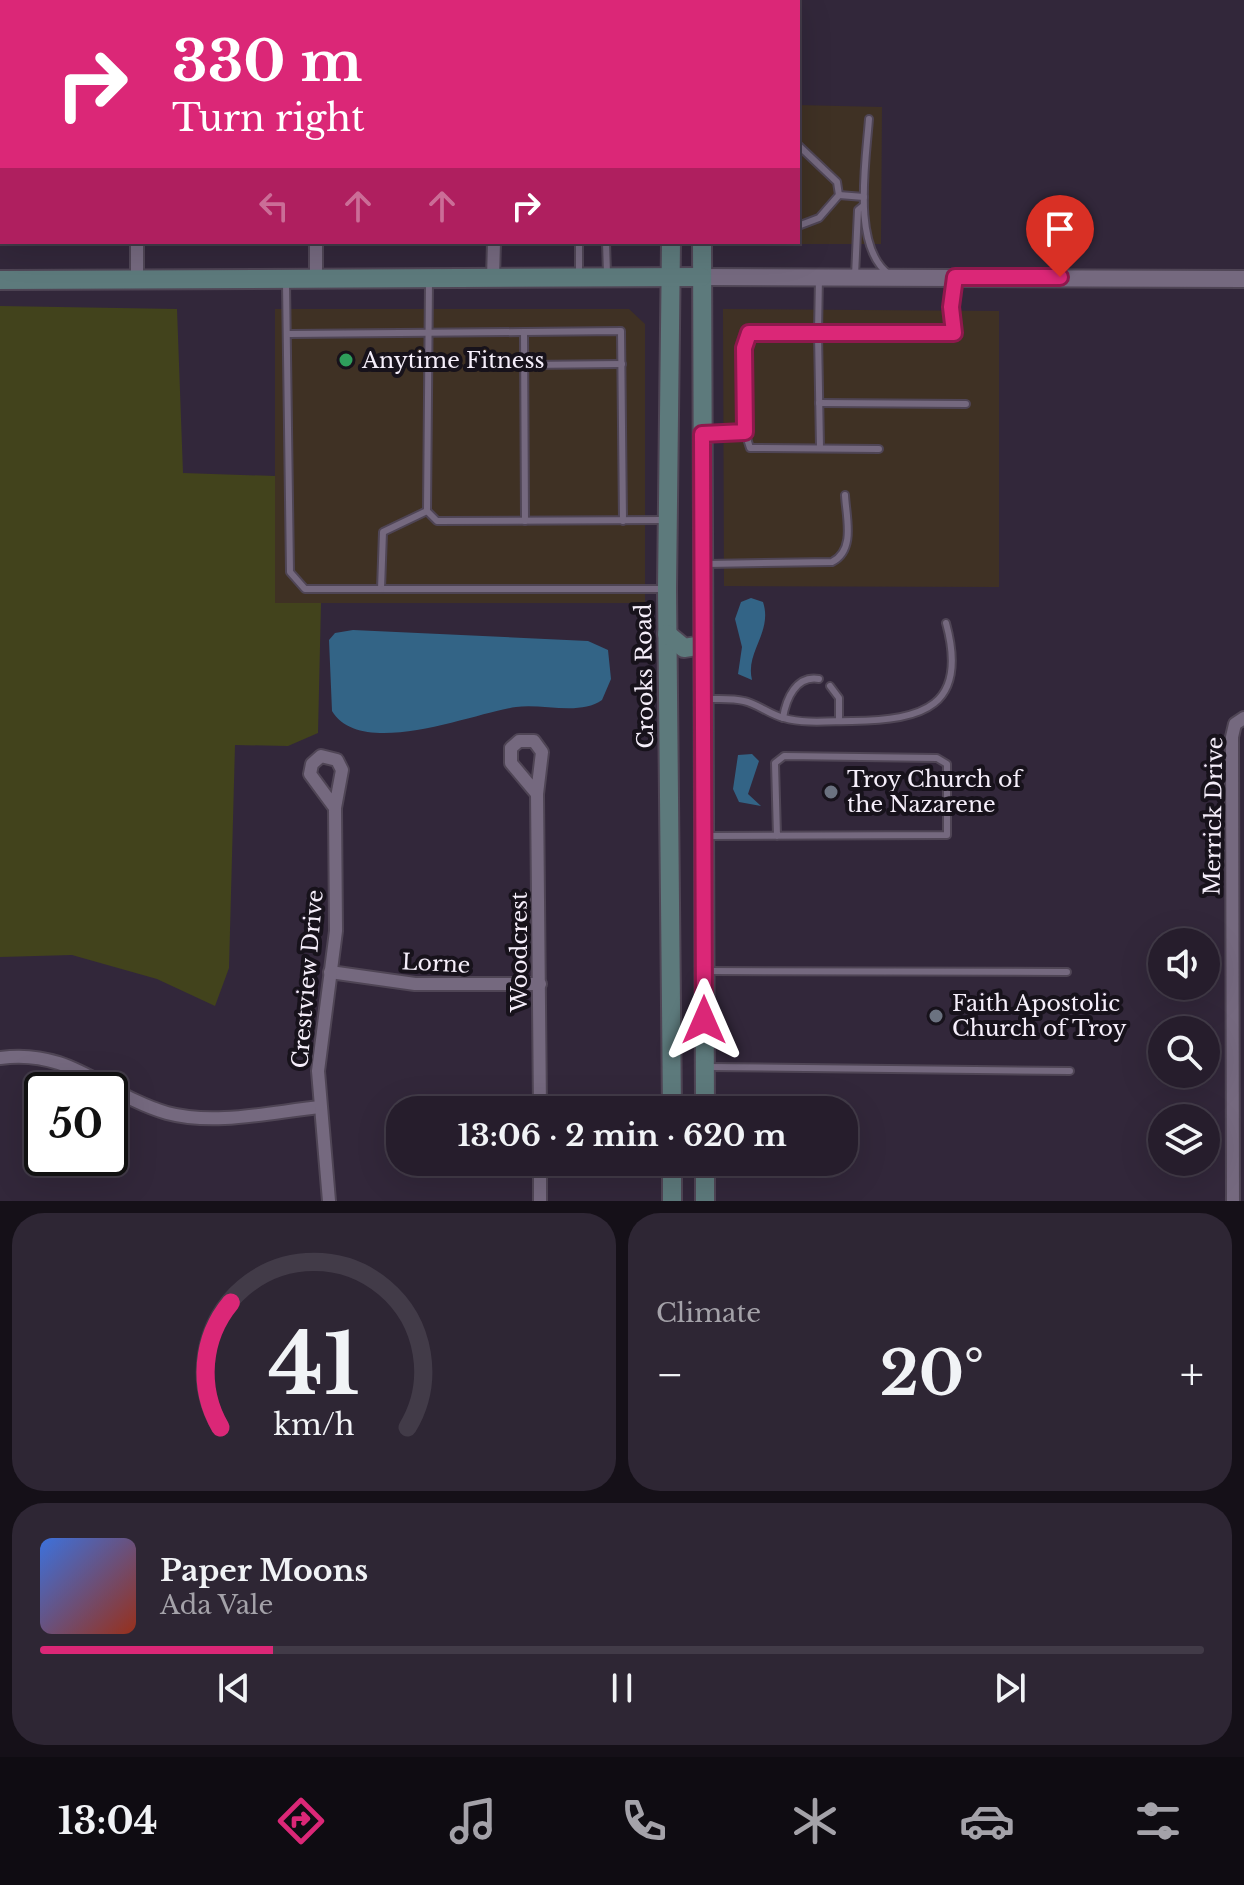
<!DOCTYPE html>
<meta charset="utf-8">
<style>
body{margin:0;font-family:"Libre Baskerville",serif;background:#2e2634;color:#f1f3f6;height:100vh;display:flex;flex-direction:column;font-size:30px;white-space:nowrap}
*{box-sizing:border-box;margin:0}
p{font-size:26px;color:#a4a2a9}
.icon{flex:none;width:44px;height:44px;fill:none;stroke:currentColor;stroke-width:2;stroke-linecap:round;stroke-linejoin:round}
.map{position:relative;height:1201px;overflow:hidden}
.sheet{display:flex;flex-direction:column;gap:12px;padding:12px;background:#151018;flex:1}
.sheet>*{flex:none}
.top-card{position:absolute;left:0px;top:0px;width:800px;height:244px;box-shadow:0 8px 32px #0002,0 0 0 2px #423b48;background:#db2777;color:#fff;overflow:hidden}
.controls{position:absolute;left:1148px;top:928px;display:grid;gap:16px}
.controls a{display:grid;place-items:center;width:72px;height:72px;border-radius:50%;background:#261d2c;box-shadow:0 8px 32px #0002,0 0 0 2px #423b48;font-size:40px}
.speed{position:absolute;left:24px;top:1072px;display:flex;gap:16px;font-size:40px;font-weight:700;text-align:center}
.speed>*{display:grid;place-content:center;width:104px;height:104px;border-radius:50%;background:#261d2c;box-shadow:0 8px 32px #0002,0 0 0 2px #423b48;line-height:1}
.speed .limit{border:4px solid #111;border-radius:12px;background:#fff;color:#111}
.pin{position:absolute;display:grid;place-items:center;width:68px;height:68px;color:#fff;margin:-82px -34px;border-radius:50% 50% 50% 0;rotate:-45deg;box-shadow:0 0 8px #0007}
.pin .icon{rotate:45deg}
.me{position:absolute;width:88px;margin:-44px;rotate:0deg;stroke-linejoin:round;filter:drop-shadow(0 0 6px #0008)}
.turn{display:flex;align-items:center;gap:28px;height:168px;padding:0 40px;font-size:36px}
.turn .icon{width:104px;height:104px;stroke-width:2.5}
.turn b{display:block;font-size:56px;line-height:68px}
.lanes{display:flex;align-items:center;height:76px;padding:0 40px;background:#0003;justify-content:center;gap:40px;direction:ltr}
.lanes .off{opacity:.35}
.big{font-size:60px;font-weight:700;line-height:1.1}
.sheet .tile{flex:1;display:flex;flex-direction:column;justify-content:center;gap:12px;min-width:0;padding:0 28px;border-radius:32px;background:#2e2634}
.sheet .dial{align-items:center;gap:0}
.dial svg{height:208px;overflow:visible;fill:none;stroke:#423b48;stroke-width:7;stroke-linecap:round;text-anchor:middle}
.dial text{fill:#f1f3f6;stroke:none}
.song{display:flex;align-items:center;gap:24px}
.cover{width:96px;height:96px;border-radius:12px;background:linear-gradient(135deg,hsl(220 70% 55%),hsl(10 70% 35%))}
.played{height:8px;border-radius:4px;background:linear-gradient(90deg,#db2777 20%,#423b48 20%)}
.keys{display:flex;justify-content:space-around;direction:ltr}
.heat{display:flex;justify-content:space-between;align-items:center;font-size:44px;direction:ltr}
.sheet .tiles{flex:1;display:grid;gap:12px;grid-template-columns:1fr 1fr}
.tile:last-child{grid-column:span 2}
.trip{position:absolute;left:386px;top:1096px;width:472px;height:80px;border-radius:32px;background:#261d2c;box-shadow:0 8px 32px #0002,0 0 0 2px #423b48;font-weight:700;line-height:80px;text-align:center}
.dock{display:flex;height:128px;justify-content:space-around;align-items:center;background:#0f0c12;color:#a4a2a9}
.dock .icon{width:56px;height:56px}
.dock .active{color:#db2777}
.dock b{font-size:36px;color:#f1f3f6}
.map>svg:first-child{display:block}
.commercial{fill:#3f3124}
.green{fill:#42431c}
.water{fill:#336486}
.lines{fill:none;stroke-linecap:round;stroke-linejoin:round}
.service-casing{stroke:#4f4555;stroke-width:10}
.minor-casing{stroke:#4f4555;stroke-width:16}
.tertiary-casing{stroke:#4f4555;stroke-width:20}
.secondary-casing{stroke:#4f4555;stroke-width:22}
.service{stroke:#75697f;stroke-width:6}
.minor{stroke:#75697f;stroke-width:12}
.tertiary{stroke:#75697f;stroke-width:16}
.secondary{stroke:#5d7a7c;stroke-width:18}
.route-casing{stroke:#8e194d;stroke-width:20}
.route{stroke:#db2777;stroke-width:14}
.leisure-dot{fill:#2e9e5b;stroke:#17121b;stroke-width:3}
.worship-dot{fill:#6b7280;stroke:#17121b;stroke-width:3}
.labels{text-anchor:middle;stroke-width:8;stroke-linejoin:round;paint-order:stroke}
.poi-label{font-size:22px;fill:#f5eefa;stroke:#17121b;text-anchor:start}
.street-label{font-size:22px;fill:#f5eefa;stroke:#17121b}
</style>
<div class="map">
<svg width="1244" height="1201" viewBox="0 0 1244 1201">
<rect width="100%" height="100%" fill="#32273a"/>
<g class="commercial">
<polygon points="798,105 882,107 881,244 724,244 798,242"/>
<polygon points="275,309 629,309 645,324 645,603 275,603"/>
<polygon points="723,309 999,311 999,587 724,586"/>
</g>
<g class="green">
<polygon points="0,0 228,0 2,2 2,228"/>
<polygon points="0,306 177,309 183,473 275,476 275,603 321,603 318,733 288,746 235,745 229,968 215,1006 157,979 72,955 0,957"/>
</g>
<g class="water">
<path d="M751,598L763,602C773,632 745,652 752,680L738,674L742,647L735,619L741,602Z"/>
<path d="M353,630L588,641L608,650L611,679L602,700C580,716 542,703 516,707C473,713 362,760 332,711L329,640L335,633Z"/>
<polygon points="752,754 759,761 748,794 761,806 739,802 733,789 738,755"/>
</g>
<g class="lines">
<defs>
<g id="service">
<path d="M869,119C866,161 851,248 890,275"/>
<polyline points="798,145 837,182 839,195 819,218 798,226"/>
<polyline points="839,195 864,197"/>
<polyline points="606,242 607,274"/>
<polyline points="579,274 579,242"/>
<polyline points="855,276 858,210 863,206"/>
<polyline points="819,277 818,333 954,333 951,307 955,281"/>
<polyline points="429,282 427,511 383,532 381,589 666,589"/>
<polyline points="286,283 290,572 305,589 381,589"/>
<polyline points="289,334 524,332"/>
<polyline points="525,365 622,364"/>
<polyline points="819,403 966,404"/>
<polyline points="745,432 744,348 749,333 818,333 820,448"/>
<polyline points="706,433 745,432 750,448 879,449"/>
<polyline points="427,511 437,521 663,520"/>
<polyline points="525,521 524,332 621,331 623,521"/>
<path d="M707,564L832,562C856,550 846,517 845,495"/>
<polyline points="830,686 839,698 839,721"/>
<path d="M707,699C719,699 733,698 744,701C758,704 770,715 784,718C805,724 830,721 852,721C923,720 969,707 946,623"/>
<path d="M783,718C786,699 796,675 819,679"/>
<polyline points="708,836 947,835 947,764 937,758 784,756 775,763 777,836"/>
<polyline points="708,971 1067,972"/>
<polyline points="708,1067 1070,1071"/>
</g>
<g id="minor">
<polyline points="314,0 314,2"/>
<polyline points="492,0 492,2"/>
<polyline points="137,242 137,280"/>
<polyline points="316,242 316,279"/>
<polyline points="493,278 494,242"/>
<polyline points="537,794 511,763 511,748 519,741 534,741 542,752 537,794 540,1110"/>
<polyline points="330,972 415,984 540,984"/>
<path d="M0,1058C71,1048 105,1095 167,1113C215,1126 271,1112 320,1107"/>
<polyline points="540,1162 540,1201"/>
<polyline points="329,1201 318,1071 336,931 335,808 342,770 337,760 321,756 312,764 310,774 335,808"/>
<polyline points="1233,1201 1232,737 1235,724 1244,718"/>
</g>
<polyline id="tertiary" points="702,277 1244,279"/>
<g id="secondary">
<polyline points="670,0 670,2"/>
<polyline points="704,2 704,0"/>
<polyline points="671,242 667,589 672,1110"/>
<polyline points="702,242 705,1110"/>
<polyline points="0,280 702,277"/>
<polyline points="667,634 684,648 703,645"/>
<polyline points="672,1162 672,1201"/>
<polyline points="705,1162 705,1201"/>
</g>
</defs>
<use href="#service" class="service-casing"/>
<use href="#minor" class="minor-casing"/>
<use href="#tertiary" class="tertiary-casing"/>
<use href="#secondary" class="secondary-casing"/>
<use href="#service" class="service"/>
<use href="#minor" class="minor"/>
<use href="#tertiary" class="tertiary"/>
<use href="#secondary" class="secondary"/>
</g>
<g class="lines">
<defs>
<polyline id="route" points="704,1020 702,434 745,432 744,348 749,333 954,333 951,307 955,277 1060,277"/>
</defs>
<use href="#route" class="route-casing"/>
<use href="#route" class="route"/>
</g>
<circle class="leisure-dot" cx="346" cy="360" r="8"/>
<g class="worship-dot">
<circle cx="831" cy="792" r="8"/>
<circle cx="936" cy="1016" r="8"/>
</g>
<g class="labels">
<g class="poi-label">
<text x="362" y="368">Anytime Fitness</text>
<text x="847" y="787">Troy Church of<tspan x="847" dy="25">the Nazarene</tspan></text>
<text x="952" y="1011">Faith Apostolic<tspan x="952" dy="25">Church of Troy</tspan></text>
</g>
<g class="street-label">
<text transform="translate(644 676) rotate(-91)" y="8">Crooks Road</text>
<text transform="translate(1213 816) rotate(-89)" y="8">Merrick Drive</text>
<text transform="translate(519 952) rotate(-90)" y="8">Woodcrest</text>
<text transform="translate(436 963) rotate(3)" y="8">Lorne</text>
<text transform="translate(307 979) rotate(-85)" y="8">Crestview Drive</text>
</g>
</g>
</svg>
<div class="controls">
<a><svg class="icon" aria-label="sound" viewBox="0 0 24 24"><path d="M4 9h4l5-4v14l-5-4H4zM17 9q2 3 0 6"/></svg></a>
<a><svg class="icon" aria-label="search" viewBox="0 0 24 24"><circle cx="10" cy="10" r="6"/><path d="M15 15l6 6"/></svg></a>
<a><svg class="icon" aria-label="layers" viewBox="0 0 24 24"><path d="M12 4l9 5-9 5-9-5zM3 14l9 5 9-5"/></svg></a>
</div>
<div class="speed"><div class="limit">50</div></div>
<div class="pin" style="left:1060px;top:277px;background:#d93025"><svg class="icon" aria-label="arrive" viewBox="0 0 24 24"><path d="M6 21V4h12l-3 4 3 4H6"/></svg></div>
<svg class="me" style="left:704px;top:1020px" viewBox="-20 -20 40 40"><path d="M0-17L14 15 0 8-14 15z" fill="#db2777" stroke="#fff" stroke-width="4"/></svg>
<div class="trip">13:06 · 2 min · 620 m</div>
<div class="top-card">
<div class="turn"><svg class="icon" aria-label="right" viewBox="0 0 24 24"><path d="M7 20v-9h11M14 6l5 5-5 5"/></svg><div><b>330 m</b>Turn right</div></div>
<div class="lanes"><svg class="icon off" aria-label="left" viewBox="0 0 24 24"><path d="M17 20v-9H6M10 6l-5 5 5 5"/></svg><svg class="icon off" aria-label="ahead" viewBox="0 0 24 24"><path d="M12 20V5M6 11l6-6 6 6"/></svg><svg class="icon off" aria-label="ahead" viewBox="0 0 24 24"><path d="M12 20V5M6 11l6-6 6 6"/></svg><svg class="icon" aria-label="right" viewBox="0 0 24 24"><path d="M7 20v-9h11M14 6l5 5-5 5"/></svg></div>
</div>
</div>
<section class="sheet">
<div class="tiles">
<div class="tile dial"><svg viewBox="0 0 100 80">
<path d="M14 69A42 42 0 1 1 86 69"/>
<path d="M14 69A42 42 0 0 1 18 21" stroke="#db2777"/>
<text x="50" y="56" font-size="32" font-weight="700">41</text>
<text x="50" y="72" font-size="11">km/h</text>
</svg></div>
<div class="tile"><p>Climate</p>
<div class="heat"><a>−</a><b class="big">20°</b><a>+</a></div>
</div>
<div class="tile">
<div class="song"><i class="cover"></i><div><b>Paper Moons</b><p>Ada Vale</p></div></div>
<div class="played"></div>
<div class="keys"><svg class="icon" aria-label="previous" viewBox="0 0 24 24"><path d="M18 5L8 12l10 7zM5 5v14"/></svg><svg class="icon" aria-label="pause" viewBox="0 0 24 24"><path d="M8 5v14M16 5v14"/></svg><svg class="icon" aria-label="next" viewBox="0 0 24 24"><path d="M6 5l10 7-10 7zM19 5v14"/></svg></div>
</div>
</div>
</section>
<nav class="dock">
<b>13:04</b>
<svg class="icon active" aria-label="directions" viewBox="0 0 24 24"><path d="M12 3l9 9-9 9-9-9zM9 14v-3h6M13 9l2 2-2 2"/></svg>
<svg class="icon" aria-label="music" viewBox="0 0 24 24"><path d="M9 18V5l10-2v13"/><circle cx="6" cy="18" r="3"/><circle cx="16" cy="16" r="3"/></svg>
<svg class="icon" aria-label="phone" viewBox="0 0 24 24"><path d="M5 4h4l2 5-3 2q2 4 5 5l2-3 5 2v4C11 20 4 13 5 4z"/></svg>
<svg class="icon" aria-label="climate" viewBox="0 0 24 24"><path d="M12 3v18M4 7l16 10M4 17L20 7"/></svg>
<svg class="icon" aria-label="car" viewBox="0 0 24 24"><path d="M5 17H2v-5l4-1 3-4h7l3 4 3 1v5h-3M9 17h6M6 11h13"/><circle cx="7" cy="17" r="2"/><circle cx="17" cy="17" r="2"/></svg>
<svg class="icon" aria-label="filters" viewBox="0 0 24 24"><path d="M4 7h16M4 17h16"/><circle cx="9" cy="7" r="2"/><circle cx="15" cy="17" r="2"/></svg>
</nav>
